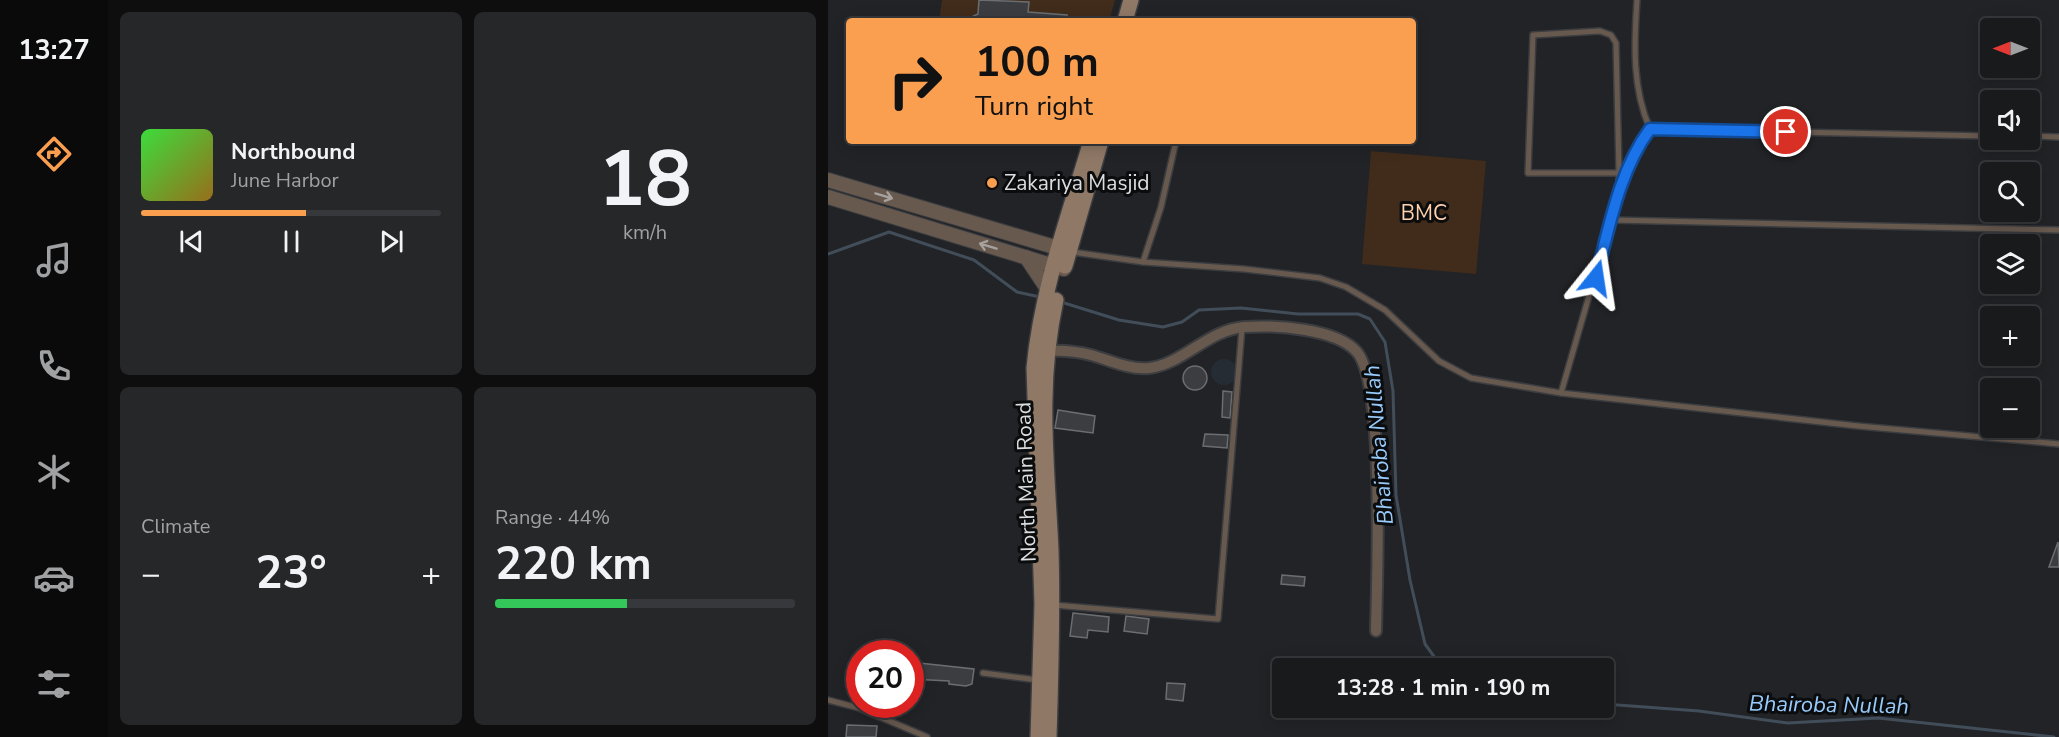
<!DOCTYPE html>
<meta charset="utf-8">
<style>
body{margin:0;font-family:"Nunito Sans",sans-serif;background:#262729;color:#f1f3f6;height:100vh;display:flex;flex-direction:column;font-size:22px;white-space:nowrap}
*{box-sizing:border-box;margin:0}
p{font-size:20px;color:#9fa1a3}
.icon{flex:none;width:33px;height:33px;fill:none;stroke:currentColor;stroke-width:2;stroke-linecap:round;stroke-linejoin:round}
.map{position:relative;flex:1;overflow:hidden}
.drawer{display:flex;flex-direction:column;gap:12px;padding:12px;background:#0e0e0f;width:720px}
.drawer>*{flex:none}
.banner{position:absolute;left:18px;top:18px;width:570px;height:126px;border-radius:6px;box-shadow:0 3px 15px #0003,0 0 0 2px #37383b;background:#fa9f4f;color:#111;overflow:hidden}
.needle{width:39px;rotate:270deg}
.controls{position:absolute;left:1152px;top:18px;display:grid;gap:12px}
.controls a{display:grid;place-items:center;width:60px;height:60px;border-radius:6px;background:#191a1c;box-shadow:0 3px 15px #0003,0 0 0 2px #37383b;font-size:30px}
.speed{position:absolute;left:18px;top:640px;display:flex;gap:12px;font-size:30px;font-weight:700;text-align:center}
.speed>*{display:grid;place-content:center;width:78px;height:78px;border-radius:50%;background:#191a1c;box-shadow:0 3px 15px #0003,0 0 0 2px #37383b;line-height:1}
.speed .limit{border:9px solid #d22;background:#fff;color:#111}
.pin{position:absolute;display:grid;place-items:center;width:51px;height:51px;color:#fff;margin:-26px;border:3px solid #fff;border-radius:50%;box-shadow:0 2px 6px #0007}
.me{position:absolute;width:66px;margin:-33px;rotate:15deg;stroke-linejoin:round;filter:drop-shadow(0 0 4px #0008)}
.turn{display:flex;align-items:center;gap:21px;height:126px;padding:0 30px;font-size:27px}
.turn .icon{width:78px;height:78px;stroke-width:2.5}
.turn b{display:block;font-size:42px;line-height:51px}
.big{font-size:45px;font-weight:700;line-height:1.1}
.drawer .card{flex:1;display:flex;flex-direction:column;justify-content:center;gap:9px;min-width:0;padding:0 21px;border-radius:9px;background:#262729}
.drawer .dial{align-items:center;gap:0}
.dial b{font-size:78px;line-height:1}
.song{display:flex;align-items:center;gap:18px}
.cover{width:72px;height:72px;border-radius:9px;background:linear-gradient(135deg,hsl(120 70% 55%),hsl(40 70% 35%))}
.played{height:6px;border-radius:3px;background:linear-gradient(90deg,#fa9f4f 55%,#37383b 55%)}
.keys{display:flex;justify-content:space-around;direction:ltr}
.heat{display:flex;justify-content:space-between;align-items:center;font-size:33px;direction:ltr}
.charge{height:9px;border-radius:4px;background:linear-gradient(90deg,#34c759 44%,#37383b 0)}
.drawer .tiles{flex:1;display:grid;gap:12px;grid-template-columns:repeat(2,1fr)}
.trip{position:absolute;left:444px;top:658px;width:342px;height:60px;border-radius:6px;background:#191a1c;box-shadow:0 3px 15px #0003,0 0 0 2px #37383b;font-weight:700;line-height:60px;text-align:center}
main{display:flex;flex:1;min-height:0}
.tab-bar{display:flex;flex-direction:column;width:108px;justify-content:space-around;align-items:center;background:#0a0a0b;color:#9fa1a3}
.tab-bar .icon{width:42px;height:42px}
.tab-bar .selected{color:#fa9f4f}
.tab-bar b{font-size:27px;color:#f1f3f6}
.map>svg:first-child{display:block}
.built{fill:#252c33}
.green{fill:#412c1b}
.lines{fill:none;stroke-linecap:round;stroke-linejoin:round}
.stream{stroke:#424d5a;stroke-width:3}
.building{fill:#3b3d40;stroke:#6b6e71;stroke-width:1.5}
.service-casing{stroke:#3b3d40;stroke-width:8}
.minor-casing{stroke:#3b3d40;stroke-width:14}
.tertiary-casing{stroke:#3b3d40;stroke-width:16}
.secondary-casing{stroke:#3b3d40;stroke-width:18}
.service{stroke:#68594e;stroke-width:5}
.minor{stroke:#68594e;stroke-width:10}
.tertiary{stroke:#68594e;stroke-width:14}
.secondary{stroke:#8f7866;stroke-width:15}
.oneway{stroke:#a7a29e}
.route-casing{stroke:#114b97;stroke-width:15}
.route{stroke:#1a73e8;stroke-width:10}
.poi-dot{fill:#fa9f4f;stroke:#0b0c0d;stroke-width:2}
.labels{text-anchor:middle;stroke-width:6;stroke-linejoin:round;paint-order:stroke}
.poi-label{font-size:21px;fill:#dbdddf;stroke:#0b0c0d;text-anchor:start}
.park-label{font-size:21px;fill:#fed0ac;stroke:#0b0c0d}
.street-label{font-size:21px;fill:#dbdddf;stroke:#0b0c0d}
.water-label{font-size:22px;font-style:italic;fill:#98cbfc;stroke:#0b0c0d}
</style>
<main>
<nav class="tab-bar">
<b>13:27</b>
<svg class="icon selected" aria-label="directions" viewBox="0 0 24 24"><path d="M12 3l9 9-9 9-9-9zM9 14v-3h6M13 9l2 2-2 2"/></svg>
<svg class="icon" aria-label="music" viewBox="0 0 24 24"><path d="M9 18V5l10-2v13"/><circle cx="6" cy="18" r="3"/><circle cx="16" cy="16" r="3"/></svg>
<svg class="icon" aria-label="phone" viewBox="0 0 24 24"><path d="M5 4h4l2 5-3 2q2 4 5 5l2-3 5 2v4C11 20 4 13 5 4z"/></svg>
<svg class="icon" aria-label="climate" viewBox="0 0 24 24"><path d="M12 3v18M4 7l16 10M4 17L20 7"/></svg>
<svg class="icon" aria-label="car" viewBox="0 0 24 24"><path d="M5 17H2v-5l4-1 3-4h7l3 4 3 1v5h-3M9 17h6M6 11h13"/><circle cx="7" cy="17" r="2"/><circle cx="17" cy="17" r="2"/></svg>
<svg class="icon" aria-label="filters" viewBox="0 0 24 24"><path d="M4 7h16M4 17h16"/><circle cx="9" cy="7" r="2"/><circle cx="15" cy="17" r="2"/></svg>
</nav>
<section class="drawer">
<div class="tiles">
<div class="card">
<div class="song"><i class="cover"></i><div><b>Northbound</b><p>June Harbor</p></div></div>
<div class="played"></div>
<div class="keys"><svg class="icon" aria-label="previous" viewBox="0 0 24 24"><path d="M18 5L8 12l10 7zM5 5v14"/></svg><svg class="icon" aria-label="pause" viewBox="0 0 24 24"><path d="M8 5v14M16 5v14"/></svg><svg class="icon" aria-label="next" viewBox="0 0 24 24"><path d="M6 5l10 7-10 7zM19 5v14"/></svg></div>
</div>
<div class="card dial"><b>18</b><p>km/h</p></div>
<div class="card"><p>Climate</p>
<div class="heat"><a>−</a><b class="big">23°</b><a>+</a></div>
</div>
<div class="card"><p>Range · 44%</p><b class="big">220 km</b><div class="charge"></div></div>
</div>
</section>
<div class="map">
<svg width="1231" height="737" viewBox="0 0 1231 737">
<rect width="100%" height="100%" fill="#212326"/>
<circle class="built" cx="396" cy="372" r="13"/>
<g class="green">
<polygon points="114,0 287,0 281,21 111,21"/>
<polygon points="543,151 658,161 648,274 534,264"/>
</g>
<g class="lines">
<g class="stream">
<polyline points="0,254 61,232 146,260 189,292 212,297"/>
<polyline points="233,302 291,320 335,327 354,322 371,310 413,308 470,314 530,314 542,319 557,342 565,391 568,495 582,580 597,644 615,669"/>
<polyline points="776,704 871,711 960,723 1050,718 1226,737"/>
</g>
</g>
<g class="building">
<polygon points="151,0 201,2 200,12 239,15 239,21 135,21 150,14"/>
<circle cx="367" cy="378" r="12"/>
<polygon points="395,391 404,392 402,418 394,417"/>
<polygon points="230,410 267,416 265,433 227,428"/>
<polygon points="377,434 400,435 399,448 375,446"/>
<polygon points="1230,542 1231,567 1221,567"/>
<polygon points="454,575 477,577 476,586 453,584"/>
<polygon points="245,613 281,617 280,632 260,630 259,638 242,636"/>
<polygon points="298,616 321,619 319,634 296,631"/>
<polygon points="476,658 484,659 483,668 475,667"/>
<polygon points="82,662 146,669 144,684 138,686 121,684 121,681 83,679"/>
<polygon points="339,683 357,684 355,701 338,699"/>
<polygon points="19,725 49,726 48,737 18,737"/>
</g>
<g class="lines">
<defs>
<g id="service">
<path d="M809,0C806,44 804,88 822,129"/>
<polyline points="1202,136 1231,137"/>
<polyline points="791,173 700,173 705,35 772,31 783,35 788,43 791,173 791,187"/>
<polyline points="784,220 1231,230"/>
<polyline points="244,252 315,262 416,269 492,278 518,287 557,310 611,361 643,378 733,393 1030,426 1231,444"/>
<polyline points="315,262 333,207 348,141"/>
<polyline points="733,393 791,192 812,143 822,129 1162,136"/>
<polyline points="226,605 390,619 414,328"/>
<polyline points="155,673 210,680"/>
<polyline points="0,700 31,708 99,737"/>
</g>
<path id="minor" d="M218,351C233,350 248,351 263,355C281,360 301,370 321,368C355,364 380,330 416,327C446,325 508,328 529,352C557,385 549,579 548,631"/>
<g id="tertiary">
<polyline points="0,180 240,251"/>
<polyline points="0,197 236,269"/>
<polyline points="198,257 220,290"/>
</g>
<g id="secondary">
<polyline points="297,21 303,0"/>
<polyline points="237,266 273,141"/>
<path d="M210,737L214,604L206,368C213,291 241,215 263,141"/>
<path d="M221,737C223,675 225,612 223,550C219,464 209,386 228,300"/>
</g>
</defs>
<use href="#service" class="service-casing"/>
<use href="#minor" class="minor-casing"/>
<use href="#tertiary" class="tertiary-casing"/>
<use href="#secondary" class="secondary-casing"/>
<use href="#service" class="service"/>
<use href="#minor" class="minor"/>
<use href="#tertiary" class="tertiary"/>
<use href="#secondary" class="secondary"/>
</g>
<defs><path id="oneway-shaft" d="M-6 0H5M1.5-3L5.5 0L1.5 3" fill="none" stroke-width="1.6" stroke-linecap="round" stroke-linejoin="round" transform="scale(1.5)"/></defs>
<g class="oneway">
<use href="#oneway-shaft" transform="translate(56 196) rotate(17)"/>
<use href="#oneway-shaft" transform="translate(160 246) rotate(-163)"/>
</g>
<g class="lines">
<defs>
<path id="route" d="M768,278C781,228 791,171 822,129L958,132"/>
</defs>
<use href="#route" class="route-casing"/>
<use href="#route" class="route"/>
</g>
<circle class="poi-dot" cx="164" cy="183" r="6"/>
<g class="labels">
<g class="poi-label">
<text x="176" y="190">Zakariya Masjid</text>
</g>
<g class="park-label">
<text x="596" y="220">BMC</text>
</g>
<g class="street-label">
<text transform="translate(198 482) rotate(-92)" y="7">North Main Road</text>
</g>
<g class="water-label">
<text transform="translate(550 445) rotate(-95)" y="8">Bhairoba Nullah</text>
<text transform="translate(1001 704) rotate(1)" y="8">Bhairoba Nullah</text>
</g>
</g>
</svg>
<div class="controls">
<a><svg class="needle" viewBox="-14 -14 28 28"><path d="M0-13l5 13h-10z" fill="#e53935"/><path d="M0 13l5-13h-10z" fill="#9fa1a3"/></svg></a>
<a><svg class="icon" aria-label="sound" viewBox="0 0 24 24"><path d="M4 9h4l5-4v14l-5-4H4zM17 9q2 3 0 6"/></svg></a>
<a><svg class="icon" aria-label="search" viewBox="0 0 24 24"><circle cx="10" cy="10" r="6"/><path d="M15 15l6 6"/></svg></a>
<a><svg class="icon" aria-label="layers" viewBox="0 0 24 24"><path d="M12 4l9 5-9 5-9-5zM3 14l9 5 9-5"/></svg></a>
<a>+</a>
<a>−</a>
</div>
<div class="speed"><div class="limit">20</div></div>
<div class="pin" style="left:958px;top:132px;background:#d93025"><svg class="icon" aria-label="arrive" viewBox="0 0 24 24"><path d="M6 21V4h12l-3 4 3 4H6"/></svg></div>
<svg class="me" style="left:768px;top:278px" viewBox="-20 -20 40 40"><path d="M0-17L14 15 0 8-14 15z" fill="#1a73e8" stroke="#fff" stroke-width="4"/></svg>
<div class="trip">13:28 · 1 min · 190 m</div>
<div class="banner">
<div class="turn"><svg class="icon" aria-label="right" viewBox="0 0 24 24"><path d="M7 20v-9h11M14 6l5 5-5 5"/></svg><div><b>100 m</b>Turn right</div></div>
</div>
</div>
</main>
